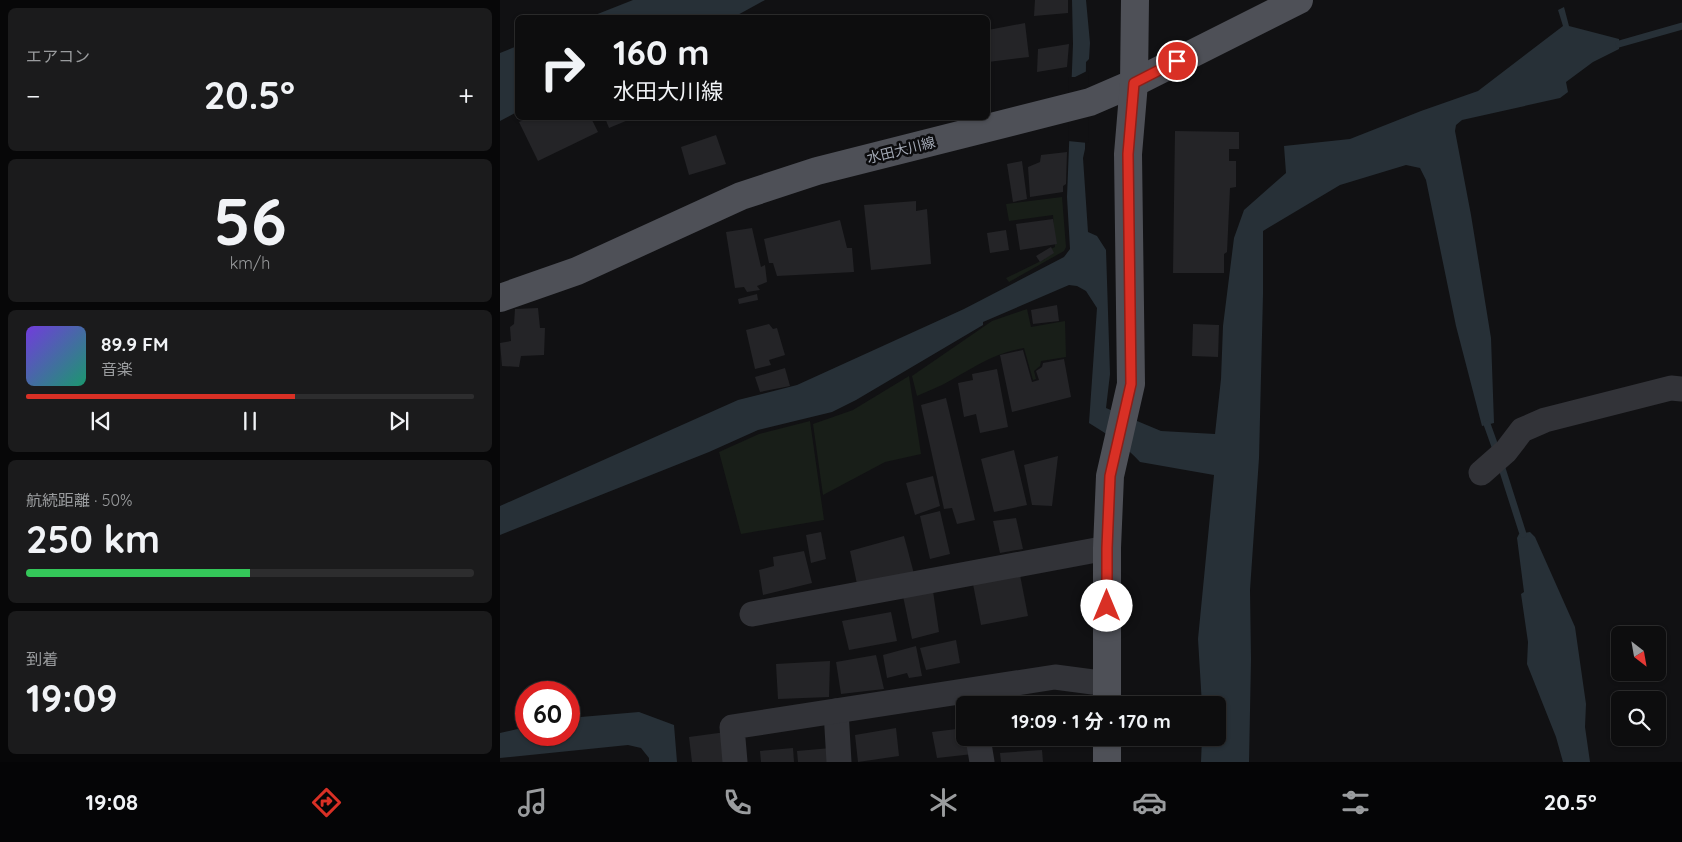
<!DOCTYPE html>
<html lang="ja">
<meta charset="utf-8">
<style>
body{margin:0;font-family:Quicksand,"Noto Sans JP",sans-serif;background:#1b1b1c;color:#f1f3f6;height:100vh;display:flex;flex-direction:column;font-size:19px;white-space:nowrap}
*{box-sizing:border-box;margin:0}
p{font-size:16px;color:#9a9c9e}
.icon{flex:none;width:28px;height:28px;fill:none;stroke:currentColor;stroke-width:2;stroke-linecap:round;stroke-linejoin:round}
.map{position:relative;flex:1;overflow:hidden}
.details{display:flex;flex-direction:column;gap:8px;padding:8px;background:#070708;width:500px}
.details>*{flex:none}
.banner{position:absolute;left:15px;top:15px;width:475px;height:105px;border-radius:8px;box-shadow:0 1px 4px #0004,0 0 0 1px #2d2d2e;background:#0d0d0e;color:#f1f3f6;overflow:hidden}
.needle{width:32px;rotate:149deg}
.buttons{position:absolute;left:1111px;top:626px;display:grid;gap:10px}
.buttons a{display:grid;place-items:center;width:55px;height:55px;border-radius:8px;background:#0d0d0e;box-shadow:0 1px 4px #0004,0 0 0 1px #2d2d2e;font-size:25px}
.speed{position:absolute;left:15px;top:681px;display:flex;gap:10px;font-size:25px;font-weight:700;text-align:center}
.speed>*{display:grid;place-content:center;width:65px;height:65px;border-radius:50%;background:#0d0d0e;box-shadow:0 1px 4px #0004,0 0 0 1px #2d2d2e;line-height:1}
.speed .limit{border:8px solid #d22;background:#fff;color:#111}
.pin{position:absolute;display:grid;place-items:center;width:42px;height:42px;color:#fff;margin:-21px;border:2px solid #fff;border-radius:50%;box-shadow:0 1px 5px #0007}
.me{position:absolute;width:55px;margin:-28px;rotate:0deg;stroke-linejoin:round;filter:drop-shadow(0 0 4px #0008)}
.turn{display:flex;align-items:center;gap:18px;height:105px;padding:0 15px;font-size:22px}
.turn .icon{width:65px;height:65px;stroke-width:2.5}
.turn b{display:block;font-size:35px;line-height:42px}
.big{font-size:38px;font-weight:700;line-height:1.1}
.details .tile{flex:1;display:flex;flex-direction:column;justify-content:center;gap:8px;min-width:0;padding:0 18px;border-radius:8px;background:#1b1b1c}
.details .dial{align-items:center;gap:0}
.dial b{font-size:65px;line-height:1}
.song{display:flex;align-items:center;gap:15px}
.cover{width:60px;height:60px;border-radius:8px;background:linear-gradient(135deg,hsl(260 70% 55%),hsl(160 70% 35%))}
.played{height:5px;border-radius:2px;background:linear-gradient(90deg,#d93025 60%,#2d2d2e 60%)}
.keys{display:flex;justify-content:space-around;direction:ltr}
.heat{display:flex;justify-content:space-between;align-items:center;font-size:28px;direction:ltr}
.charge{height:8px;border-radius:4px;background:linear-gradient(90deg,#34c759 50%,#2d2d2e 0)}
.trip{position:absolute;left:456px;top:696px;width:270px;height:50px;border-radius:8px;background:#0d0d0e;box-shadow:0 1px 4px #0004,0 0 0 1px #2d2d2e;font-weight:700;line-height:50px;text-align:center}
.tab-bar{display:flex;height:80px;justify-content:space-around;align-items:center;background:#050506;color:#9a9c9e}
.tab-bar .icon{width:35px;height:35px}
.tab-bar .active{color:#d93025}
.tab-bar b{font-size:22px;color:#f1f3f6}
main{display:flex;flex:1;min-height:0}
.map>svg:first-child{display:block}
.green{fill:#181e18}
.water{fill:#273037}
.pier{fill:#111113}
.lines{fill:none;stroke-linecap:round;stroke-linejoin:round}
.stream{stroke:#273037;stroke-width:7}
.building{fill:#242427}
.minor{stroke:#323338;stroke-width:25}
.major{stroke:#4e5057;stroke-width:28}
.route-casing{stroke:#8d1f18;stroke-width:12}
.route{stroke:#d93025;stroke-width:9}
.labels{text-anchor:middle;stroke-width:5;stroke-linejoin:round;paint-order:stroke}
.street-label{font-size:14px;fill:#a2a8b4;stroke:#0c0c0e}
</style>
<main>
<section class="details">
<div class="tile"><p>エアコン</p>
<div class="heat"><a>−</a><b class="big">20.5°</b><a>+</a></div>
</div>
<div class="tile dial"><b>56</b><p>km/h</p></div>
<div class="tile">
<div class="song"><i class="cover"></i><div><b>89.9 FM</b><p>音楽</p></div></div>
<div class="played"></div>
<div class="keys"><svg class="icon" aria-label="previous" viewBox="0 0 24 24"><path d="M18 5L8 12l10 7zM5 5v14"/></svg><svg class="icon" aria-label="pause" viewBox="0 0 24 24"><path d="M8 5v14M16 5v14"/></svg><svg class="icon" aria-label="next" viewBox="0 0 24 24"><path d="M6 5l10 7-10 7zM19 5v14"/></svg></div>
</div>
<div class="tile"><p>航続距離 · 50%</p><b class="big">250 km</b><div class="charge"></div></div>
<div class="tile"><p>到着</p><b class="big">19:09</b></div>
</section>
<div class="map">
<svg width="1182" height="762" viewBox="0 0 1182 762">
<rect width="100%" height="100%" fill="#111113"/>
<g class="green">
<polygon points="562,197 566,247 564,251 509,282 506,278 545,259 544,252 555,247 553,215 509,221 506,204"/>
<path d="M527,309L531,327L565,321L566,357L541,361L540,366L534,371L536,379L533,380L524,348C490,354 472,369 442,385C434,389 425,392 417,396L412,376L492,321Z"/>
<polygon points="409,376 421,454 385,462 323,495 313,424 353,410"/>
<polygon points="310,421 324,520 241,534 219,452 259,434"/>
</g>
<g class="water">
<polygon points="133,0 265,0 234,17 90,17"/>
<path d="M572,0H586L590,43L589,59L586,62L585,149L583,158L588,232L597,236L606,250L610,374L606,408L661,431L715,434L721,379L723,326L734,238L744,210L786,173L784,146L850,139L921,111L978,91L1063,26L1058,10L1064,7L1069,26L1119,39V49L1093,62L1066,82L1068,92L1060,98L962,120L956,125L955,131L971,215L991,338L994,423L982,426L956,326L926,180L920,168L906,165L840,185L763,231V294L759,458L750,590L751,659L749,762H701L702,738H718V705H702L698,639L714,475L640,462C626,446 607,434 589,423L597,308L586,291L577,286L569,285L483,322V325L356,400L332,412L258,430L209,452L0,535V506L238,400L297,385L464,309L564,257L570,249L567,197L573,44Z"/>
<polygon points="17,46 17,112 0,121 0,53"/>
<polygon points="1030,532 1035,537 1075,627 1086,704 1085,727 1090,762 1063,762 1056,737 1027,664 1028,642 1021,594 1024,592 1017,538 1019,534"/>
<polygon points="139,712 174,725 177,762 149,762 149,758 141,748 128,745 0,758 0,733 26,727 26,735 69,735 69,718"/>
</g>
<polygon class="pier" points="589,70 588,143 568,141 569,77 575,77"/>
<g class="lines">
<g class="stream">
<polyline points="1119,44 1182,26"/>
<polyline points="987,424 997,452"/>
<polyline points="1000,462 1023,534"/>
</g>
</g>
<g class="building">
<polygon points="535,0 568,0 568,13 534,16"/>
<polygon points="525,23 529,57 488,62 488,30"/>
<polygon points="569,44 567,67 537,72 538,49"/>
<polygon points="28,118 91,118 98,132 38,161 19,122"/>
<polygon points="105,118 133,118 109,128"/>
<polygon points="675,131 739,132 739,149 729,149 729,161 736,161 736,187 730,188 727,252 724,254 724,273 673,273"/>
<polygon points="216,135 226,164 189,175 181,147"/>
<polygon points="567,152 566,184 563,186 563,192 530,197 528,167 540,162 541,155"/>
<polygon points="522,161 527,199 513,202 507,164"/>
<polygon points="416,201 416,211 427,209 431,264 371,270 364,205"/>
<polygon points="553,219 557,244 520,250 516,224"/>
<polygon points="340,220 347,248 352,248 354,272 277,276 273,263 269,263 264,239"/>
<polygon points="252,228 261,267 265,265 267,282 257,286 260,290 247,292 244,287 235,288 226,232"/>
<polygon points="506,230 509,250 490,253 487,233"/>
<polygon points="551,247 554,253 540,262 536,256"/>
<polygon points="257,294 258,300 239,304 238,299"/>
<polygon points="557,305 559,321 533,324 531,310"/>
<polygon points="38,308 40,328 45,328 44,355 21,356 19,367 2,366 0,343 11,341 10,327 14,324 15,309"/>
<polygon points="269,324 273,329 277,328 285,355 269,360 271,365 255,369 246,330"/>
<polygon points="693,324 719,325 718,357 692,356"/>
<polygon points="523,350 532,382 539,380 536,371 542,367 543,363 564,359 571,397 512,412 500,355"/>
<polygon points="285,368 290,386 260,392 255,377"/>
<polygon points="497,369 508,427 480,433 476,414 464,417 458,383 473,380 472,374"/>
<polygon points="446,398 475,520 457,524 452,508 444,509 421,405"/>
<polygon points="514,450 527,505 494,512 481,459"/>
<polygon points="558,456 552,506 532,505 524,465"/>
<polygon points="433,476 440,506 415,515 406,483"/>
<polygon points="440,511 450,554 430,559 420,516"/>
<polygon points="516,518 523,549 500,553 493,521"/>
<polygon points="321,532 326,559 311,563 306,535"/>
<polygon points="404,536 414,574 357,584 350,551"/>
<polygon points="304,551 312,583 263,595 259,570 274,566 273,557"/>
<polygon points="520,575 528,616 481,625 473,584"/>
<polygon points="433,591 439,632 412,639 403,596"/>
<polygon points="391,612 397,641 349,650 342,621"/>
<polygon points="456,640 460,663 426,670 420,648"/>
<polygon points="416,646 422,676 409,678 407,673 387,678 383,655"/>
<polygon points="376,655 384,689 341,694 336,662"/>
<polygon points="330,661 329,697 278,699 276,664"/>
<polygon points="396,728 399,756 358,762 355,735"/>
<polygon points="465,728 465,738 470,738 473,754 437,758 432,732"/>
<polygon points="226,732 230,762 192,762 189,737"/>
<rect x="553" y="738" width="26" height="3"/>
<polygon points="293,748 294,762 261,762 260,751"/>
<polygon points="331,748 332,762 298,762 297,751"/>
<polygon points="542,750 543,762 501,762 500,753"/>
</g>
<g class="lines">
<g class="minor">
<polyline points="981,473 1006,451 1022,430 1045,420 1171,388 1182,389"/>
<polyline points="252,614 607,548"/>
<polyline points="336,711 339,762"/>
<polyline points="478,738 482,762"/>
<polyline points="235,762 232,727 555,677 608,684"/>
</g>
<g class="major">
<polyline points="0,298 77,271 241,196 317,171 590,102 634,83 799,0"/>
<polyline points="607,705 607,548 610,476 631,384 628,154 634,83 635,0"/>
<polyline points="607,762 607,738"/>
</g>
</g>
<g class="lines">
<defs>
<polyline id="route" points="607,606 607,548 610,476 631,384 628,154 634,83 677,61"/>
</defs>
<use href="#route" class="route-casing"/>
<use href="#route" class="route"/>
</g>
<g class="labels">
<g class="street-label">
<text transform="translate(401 150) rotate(-14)" y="5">水田大川線</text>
</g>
</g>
</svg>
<div class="buttons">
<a><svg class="needle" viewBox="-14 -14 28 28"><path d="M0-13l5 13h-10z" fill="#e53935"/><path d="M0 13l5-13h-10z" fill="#9a9c9e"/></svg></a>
<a><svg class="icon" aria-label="search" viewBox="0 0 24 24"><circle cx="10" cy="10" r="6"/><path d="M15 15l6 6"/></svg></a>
</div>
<div class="speed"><div class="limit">60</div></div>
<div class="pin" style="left:677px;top:61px;background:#d93025"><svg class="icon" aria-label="arrive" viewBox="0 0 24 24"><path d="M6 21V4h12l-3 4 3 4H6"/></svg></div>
<svg class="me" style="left:607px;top:606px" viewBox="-20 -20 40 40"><circle r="19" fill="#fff"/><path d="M0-13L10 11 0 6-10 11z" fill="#d93025"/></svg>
<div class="trip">19:09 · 1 分 · 170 m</div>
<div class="banner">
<div class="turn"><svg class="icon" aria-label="right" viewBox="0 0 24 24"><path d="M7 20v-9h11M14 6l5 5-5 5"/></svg><div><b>160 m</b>水田大川線</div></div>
</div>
</div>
</main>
<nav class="tab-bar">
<b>19:08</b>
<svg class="icon active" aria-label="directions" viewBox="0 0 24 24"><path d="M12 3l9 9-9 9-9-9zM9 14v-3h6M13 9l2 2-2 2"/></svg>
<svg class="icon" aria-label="music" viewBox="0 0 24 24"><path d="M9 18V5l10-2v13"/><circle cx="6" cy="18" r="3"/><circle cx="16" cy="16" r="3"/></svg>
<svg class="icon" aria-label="phone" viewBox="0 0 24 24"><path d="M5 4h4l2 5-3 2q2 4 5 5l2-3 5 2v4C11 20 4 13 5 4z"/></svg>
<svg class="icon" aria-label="climate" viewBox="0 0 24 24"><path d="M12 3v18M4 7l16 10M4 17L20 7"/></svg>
<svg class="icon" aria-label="car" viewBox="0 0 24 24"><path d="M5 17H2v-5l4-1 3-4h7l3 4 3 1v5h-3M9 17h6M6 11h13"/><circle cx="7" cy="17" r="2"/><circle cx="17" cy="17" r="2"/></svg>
<svg class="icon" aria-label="filters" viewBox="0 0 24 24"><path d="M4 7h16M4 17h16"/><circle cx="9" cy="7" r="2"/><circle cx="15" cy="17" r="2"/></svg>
<b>20.5°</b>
</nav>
